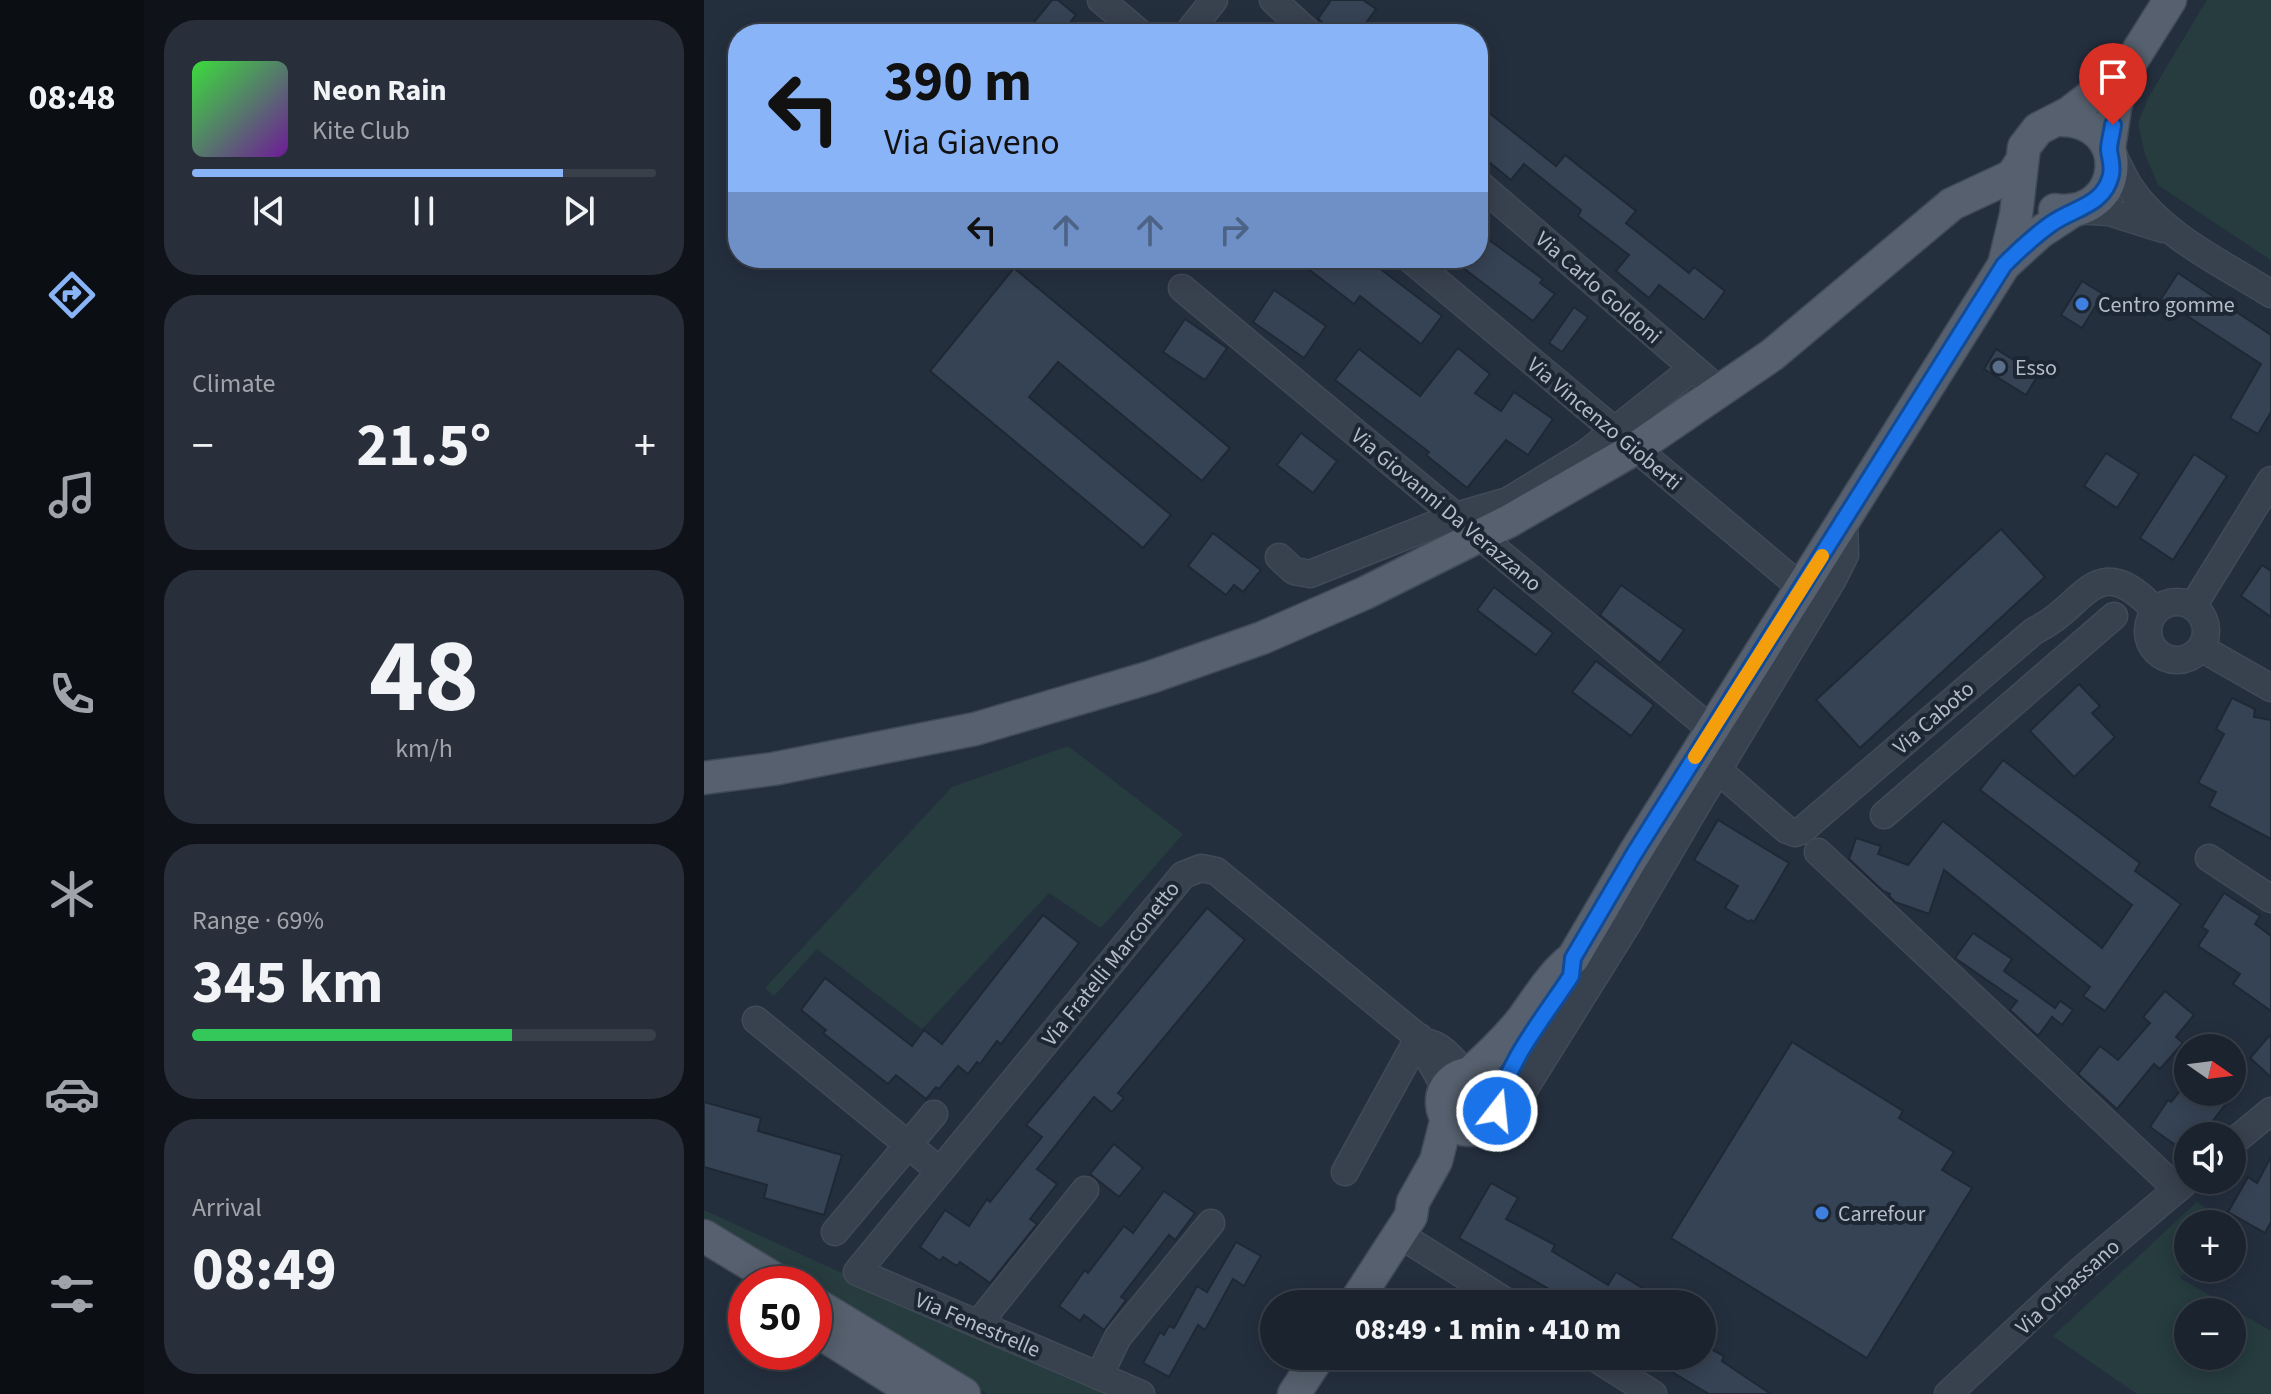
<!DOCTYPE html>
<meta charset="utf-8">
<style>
body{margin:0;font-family:"Source Sans 3",sans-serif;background:#282f3a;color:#f1f3f6;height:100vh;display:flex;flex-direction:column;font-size:30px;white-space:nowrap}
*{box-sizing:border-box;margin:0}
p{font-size:26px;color:#a0a4aa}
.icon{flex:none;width:44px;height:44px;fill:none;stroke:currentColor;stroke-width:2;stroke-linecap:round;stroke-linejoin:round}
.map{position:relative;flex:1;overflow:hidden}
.sheet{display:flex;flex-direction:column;gap:20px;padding:20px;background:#0f1319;width:560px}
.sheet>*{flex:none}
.banner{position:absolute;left:24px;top:24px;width:760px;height:244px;border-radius:32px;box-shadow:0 4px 20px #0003,0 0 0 2px #39404a;background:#8ab4f8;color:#111;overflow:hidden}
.needle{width:52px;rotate:104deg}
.tools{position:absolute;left:1470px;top:1034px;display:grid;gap:16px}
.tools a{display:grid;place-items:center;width:72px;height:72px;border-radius:50%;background:#1b232e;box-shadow:0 4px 20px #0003,0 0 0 2px #39404a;font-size:40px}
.speed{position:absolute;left:24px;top:1266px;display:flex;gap:16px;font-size:40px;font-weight:700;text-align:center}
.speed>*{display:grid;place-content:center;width:104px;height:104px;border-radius:50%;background:#1b232e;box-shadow:0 4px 20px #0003,0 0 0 2px #39404a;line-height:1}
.speed .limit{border:12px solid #d22;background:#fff;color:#111}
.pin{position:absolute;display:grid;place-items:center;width:68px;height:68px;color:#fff;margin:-82px -34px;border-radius:50% 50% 50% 0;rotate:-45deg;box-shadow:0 0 8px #0007}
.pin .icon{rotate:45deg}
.me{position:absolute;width:88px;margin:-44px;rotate:16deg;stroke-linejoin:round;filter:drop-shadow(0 0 6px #0008)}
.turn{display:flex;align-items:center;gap:28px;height:168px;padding:0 24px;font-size:36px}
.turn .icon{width:104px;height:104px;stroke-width:2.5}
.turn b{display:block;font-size:56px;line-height:68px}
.lanes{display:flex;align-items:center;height:76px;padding:0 24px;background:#0003;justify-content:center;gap:40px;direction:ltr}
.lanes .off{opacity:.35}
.big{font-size:60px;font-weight:700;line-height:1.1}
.sheet .card{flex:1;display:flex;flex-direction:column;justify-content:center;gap:12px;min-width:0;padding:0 28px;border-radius:32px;background:#282f3a}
.sheet .dial{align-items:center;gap:0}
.dial b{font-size:104px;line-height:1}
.song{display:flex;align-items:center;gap:24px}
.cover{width:96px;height:96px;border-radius:12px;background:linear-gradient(135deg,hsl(120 70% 55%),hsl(280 70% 35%))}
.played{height:8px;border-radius:4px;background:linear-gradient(90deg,#8ab4f8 80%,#39404a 80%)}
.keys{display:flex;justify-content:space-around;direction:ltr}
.heat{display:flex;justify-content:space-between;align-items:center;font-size:44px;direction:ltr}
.charge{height:12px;border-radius:6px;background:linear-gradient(90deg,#34c759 69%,#39404a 0)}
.trip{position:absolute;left:556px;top:1290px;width:456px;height:80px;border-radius:40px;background:#1b232e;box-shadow:0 4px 20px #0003,0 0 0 2px #39404a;font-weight:700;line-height:80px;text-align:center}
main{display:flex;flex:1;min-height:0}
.tab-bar{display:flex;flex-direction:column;width:144px;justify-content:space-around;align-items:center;background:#0b0e12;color:#a0a4aa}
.tab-bar .icon{width:56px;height:56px}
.tab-bar .active{color:#8ab4f8}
.tab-bar b{font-size:36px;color:#f1f3f6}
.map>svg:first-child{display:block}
.green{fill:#263c3f;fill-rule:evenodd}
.building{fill:#364354;stroke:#1f2835;stroke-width:2}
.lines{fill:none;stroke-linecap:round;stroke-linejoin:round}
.minor-casing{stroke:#414a57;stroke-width:29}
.major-casing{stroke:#414a57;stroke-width:35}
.minor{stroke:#38414e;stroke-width:26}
.major{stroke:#56606e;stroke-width:32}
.route-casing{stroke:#114b97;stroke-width:20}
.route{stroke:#1a73e8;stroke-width:14}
.slow{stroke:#f59e0b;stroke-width:14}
.shop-dot{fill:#3f7fe0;stroke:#1d2633;stroke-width:3}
.service-dot{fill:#5c6f8a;stroke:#1d2633;stroke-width:3}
.labels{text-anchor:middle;stroke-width:8;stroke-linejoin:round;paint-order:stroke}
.street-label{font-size:22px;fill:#b4bcc9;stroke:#1d2633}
.poi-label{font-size:22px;fill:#b4bcc9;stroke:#1d2633;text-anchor:start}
</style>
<main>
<nav class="tab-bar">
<b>08:48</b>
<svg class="icon active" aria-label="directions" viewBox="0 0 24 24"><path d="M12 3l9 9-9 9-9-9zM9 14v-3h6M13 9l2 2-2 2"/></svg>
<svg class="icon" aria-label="music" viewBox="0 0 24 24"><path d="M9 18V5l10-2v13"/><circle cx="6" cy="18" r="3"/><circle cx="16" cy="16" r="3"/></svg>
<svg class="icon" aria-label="phone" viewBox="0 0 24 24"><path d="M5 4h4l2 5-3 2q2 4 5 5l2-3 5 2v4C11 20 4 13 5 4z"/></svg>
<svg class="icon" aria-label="climate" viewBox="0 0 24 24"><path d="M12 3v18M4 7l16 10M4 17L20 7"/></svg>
<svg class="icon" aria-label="car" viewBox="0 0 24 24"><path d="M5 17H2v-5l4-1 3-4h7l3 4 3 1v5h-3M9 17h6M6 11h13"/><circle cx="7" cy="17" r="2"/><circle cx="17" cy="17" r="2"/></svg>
<svg class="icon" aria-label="filters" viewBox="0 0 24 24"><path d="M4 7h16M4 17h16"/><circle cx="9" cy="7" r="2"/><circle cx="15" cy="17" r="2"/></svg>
</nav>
<section class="sheet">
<div class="card">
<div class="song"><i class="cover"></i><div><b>Neon Rain</b><p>Kite Club</p></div></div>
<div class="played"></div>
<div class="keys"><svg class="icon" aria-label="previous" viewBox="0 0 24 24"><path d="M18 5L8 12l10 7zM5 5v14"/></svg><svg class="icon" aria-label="pause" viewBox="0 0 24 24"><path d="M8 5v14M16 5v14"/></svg><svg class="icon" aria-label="next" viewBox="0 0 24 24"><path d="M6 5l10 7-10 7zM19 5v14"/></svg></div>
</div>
<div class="card"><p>Climate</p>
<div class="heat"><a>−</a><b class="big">21.5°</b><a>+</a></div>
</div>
<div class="card dial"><b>48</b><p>km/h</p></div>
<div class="card"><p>Range · 69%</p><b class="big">345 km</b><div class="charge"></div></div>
<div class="card"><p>Arrival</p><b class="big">08:49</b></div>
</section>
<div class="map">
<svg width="1567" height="1394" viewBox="0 0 1567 1394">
<rect width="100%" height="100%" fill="#242f3e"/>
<g class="green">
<path d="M 1503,0 L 1567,0 L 1567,260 L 1454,185 L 1441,154 L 1434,124 L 1444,98 Z"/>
<path d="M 364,746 L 479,834 L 397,928 L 345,893 L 218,1029 L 113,949 L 70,996 L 61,988 L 248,787 Z"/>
<path d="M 1493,1202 L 1525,1224 L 1484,1224 L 1485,1268 L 1476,1278 L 1567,1331 L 1567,1394 L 1433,1394 L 1349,1336 ZM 1484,1312 L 1528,1312 L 1528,1356 L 1484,1356 Z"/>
<path d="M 0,1210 L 403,1394 L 283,1394 L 110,1289 L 110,1284 L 102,1284 L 0,1222 Z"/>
</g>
<g class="building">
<path d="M 348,0 L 354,0 L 372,15 L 367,21 L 383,34 L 335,34 L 326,27 Z"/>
<path d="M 627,0 L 659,0 L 672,9 L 654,34 L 634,34 L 614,19 Z"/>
<path d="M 774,104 L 852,166 L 861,155 L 932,211 L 922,223 L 985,273 L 990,267 L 1021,291 L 1000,320 L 955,285 L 945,298 L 912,271 L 925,255 L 874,216 L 877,210 L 820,164 L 807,180 L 774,153 Z"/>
<path d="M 774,232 L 839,279 L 836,283 L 851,294 L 829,321 L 746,258 L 774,258 Z"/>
<path d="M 590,258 L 662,258 L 738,316 L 717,344 L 656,296 L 650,304 Z"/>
<path d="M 310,268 L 526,448 L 498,481 L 354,362 L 325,397 L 467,515 L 439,548 L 226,371 Z"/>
<path d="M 1474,273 L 1567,335 L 1567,412 L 1554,434 L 1526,418 L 1557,364 L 1457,299 Z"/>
<path d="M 1378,281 L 1399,294 L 1378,328 L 1357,315 Z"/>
<path d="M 570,290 L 622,326 L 600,358 L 549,322 Z"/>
<path d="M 870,307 L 884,317 L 858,352 L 845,343 Z"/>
<path d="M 481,319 L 523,348 L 501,380 L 459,352 Z"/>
<path d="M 754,348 L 786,374 L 771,393 L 797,411 L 810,392 L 849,419 L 824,455 L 802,440 L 763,488 L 722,455 L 725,452 L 631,380 L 655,349 L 716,396 Z"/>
<path d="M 1292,349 L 1334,375 L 1322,395 L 1280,369 Z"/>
<path d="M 597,433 L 633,461 L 609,493 L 573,465 Z"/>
<path d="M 1402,453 L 1435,474 L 1413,508 L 1380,486 Z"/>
<path d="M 1490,454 L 1523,476 L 1469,560 L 1436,538 Z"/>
<path d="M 1297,529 L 1341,577 L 1156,748 L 1112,700 Z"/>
<path d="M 509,533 L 557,570 L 539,592 L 530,585 L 522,595 L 484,566 Z"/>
<path d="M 1558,565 L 1567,571 L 1567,617 L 1537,596 Z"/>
<path d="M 917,585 L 980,630 L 956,663 L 896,615 Z"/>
<path d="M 790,587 L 849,633 L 832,655 L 773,610 Z"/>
<path d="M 892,661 L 950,705 L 927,736 L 868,692 Z"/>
<path d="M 1375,684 L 1396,706 L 1388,713 L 1411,737 L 1370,777 L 1326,731 Z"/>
<path d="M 1528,698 L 1551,709 L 1550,717 L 1567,720 L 1567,839 L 1505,806 L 1512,792 L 1494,783 L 1520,734 L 1512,729 Z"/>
<path d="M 1299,760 L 1436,863 L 1431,871 L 1477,904 L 1401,1011 L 1379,996 L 1386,987 L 1240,870 L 1225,914 L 1191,902 L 1185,896 L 1186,894 L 1179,891 L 1145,859 L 1152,838 L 1177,846 L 1174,854 L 1204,865 L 1239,821 L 1398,948 L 1428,905 L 1276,790 Z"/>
<path d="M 1014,820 L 1085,863 L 1050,922 L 1047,920 L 1045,922 L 1021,908 L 1034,886 L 990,860 Z"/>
<path d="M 1520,893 L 1556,916 L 1551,924 L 1567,936 L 1567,1011 L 1529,984 L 1536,974 L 1494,946 L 1504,931 L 1498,927 Z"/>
<path d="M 503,908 L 541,940 L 414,1093 L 420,1098 L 408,1112 L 390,1097 L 333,1169 L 353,1184 L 326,1219 L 333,1224 L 286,1283 L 256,1262 L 253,1266 L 239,1257 L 236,1261 L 216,1247 L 241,1210 L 265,1226 L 283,1199 L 286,1202 L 338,1137 L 322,1125 Z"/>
<path d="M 339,915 L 375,943 L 297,1044 L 293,1041 L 276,1064 L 273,1062 L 264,1074 L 254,1066 L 235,1089 L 232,1087 L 222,1099 L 192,1075 L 184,1084 L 119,1033 L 122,1030 L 97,1010 L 121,978 L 208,1046 L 220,1030 L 238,1044 Z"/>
<path d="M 1269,933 L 1308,959 L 1300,971 L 1351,1008 L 1356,1001 L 1369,1010 L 1358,1025 L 1348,1017 L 1334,1036 L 1306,1010 L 1313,1001 L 1251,958 Z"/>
<path d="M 1461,991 L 1490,1015 L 1472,1037 L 1479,1043 L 1456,1069 L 1450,1064 L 1413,1109 L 1374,1074 L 1396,1046 L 1414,1060 L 1446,1023 L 1439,1017 Z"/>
<path d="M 1567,1034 L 1567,1077 L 1546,1058 Z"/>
<path d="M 1088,1042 L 1199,1111 L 1195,1118 L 1250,1152 L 1238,1170 L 1268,1188 L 1163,1358 L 967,1238 Z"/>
<path d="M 1475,1092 L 1506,1092 L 1521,1105 L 1497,1136 L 1484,1136 L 1484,1154 L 1446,1127 L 1464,1100 L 1467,1102 Z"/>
<path d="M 0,1102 L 57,1118 L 54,1131 L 138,1155 L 120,1215 L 60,1198 L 63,1185 L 0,1167 Z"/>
<path d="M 410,1144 L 439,1168 L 415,1197 L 386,1174 Z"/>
<path d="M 1567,1157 L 1567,1222 L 1561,1233 L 1524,1212 L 1544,1177 L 1553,1183 Z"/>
<path d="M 787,1183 L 814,1198 L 802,1219 L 851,1245 L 848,1251 L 904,1285 L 912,1272 L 945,1292 L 938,1304 L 864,1304 L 842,1290 L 843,1288 L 755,1238 Z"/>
<path d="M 460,1191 L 491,1213 L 471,1240 L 465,1235 L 417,1297 L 422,1300 L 400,1330 L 380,1315 L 376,1321 L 355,1306 L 381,1270 L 384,1273 L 420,1226 L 429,1233 Z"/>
<path d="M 532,1242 L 557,1256 L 540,1286 L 529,1279 L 501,1330 L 494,1325 L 465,1377 L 439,1363 L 456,1332 L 460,1335 L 465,1326 L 470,1328 L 493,1286 L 503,1292 Z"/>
<path d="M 998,1344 L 1020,1356 L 1018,1361 L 1067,1394 L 1005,1394 L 941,1356 L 998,1356 Z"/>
</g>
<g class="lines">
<defs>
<g id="minor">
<path d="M 397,0 L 437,34"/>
<path d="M 569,0 L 606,34"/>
<path d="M 483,34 L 510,0"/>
<path d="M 1405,148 C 1412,160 1418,174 1425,186 C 1458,236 1518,263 1567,294"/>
<path d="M 774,183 L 1002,379"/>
<path d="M 1370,210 L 1405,212 L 1459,229"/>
<path d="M 705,258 L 1098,588"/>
<path d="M 478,288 L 1008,730"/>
<path d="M 575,557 L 590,571 L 606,574 L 752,516 L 804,501 L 881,454 L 989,368"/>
<circle cx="1473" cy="631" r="29"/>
<path d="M 1489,606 L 1567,480"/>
<path d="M 1497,648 L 1567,688"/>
<path d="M 1014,770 L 1083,830 L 1091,833 L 1097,831 L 1330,631 C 1383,606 1391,546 1452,611"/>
<path d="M 1180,815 L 1410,616"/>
<path d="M 951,821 L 994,803 L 1129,579 L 1141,555 L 1140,522"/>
<path d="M 1114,852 L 1473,1189"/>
<path d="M 1505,858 L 1567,899"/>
<path d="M 929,914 L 994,803"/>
<path d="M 52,1020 L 236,1171"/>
<path d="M 720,1042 L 721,1052 L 742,1089"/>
<path d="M 791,1116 L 811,1104 L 927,918 L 930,854"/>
<path d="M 1528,1143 L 1567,1111"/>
<path d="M 641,1172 L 715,1037"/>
<path d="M 131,1232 L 230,1114"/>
<path d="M 696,1235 L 806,1304"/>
<path d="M 274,1324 L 381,1190"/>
<path d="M 888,1356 L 949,1394"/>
<path d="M 395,1376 L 414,1337 L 507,1223"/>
<path d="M 437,1394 L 153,1272 L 479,875 L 497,868 L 512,871 L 720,1042 C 738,1044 750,1061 761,1074"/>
<path d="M 1244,1394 L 1376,1271 L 1484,1180"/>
</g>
<g id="major">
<path d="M 1405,148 L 1411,108 L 1422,70 L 1466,0"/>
<path d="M 1351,210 C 1422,220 1430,117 1353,120"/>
<path d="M 1300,265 L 1312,215 L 1320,147 L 1334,129 L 1365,113 L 1422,70"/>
<path d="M 0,778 L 69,769 L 271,729 L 447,677 L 558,638 L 661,593 L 805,521 L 932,448 L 1068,355 L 1248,204 L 1308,176 L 1316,164"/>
<path d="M 765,1074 C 784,1057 802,1040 818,1020 C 834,998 848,974 869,958 L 930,854 L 1300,265 L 1335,233 L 1370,210"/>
<circle cx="766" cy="1102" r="28"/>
<path d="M 0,1236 L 79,1284"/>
<path d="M 110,1303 L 260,1394"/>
<path d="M 650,1304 L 707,1216 L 709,1202 L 732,1161 L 743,1118"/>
<path d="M 110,1329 L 213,1394"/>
<path d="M 590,1394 L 615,1356"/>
</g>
</defs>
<use href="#minor" class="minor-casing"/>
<use href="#major" class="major-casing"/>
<use href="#minor" class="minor"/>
<use href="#major" class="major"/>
</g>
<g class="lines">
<defs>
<path id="route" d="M 793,1111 C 802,1061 840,1018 867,976 L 869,958 L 930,854 L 1300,265 C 1315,250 1330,236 1347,224 C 1369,208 1400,206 1407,175 C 1409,165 1406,159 1405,150 C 1405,142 1408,133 1409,125"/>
</defs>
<use href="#route" class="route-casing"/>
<use href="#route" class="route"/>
<path class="slow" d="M 991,757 L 1118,556"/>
</g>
<g class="shop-dot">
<circle cx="1378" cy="304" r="8"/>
<circle cx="1118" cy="1213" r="8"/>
</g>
<circle class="service-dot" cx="1295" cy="367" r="8"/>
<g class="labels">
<g class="street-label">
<text transform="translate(895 287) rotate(41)" y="8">Via Carlo Goldoni</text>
<text transform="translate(901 423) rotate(40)" y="8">Via Vincenzo Gioberti</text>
<text transform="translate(743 509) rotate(40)" y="8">Via Giovanni Da Verazzano</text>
<text transform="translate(1229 717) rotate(-41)" y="8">Via Caboto</text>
<text transform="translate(406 963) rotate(-51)" y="8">Via Fratelli Marconetto</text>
<text transform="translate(1363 1286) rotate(-42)" y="8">Via Orbassano</text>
<text transform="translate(274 1324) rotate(23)" y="8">Via Fenestrelle</text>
</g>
<g class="poi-label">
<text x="1394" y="312">Centro gomme</text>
<text x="1311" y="375">Esso</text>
<text x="1134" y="1221">Carrefour</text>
</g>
</g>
</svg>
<div class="tools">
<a><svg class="needle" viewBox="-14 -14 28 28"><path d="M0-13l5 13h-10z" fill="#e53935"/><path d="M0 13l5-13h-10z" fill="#a0a4aa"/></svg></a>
<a><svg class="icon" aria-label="sound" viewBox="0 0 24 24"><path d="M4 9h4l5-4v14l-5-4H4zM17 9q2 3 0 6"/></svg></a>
<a>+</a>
<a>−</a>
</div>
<div class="speed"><div class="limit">50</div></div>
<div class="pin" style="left:1409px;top:125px;background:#d93025"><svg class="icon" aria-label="arrive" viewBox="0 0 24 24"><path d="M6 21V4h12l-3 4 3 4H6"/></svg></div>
<svg class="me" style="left:793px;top:1111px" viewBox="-20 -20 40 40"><circle r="17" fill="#1a73e8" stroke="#fff" stroke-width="3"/><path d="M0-11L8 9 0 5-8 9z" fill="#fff"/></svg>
<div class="trip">08:49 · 1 min · 410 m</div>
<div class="banner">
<div class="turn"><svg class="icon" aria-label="left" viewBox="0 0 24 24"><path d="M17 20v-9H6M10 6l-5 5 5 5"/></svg><div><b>390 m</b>Via Giaveno</div></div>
<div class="lanes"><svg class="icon" aria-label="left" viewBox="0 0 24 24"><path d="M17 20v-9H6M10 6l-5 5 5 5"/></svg><svg class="icon off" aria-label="ahead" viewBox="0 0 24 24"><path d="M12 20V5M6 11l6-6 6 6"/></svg><svg class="icon off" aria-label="ahead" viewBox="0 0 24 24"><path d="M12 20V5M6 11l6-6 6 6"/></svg><svg class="icon off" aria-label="right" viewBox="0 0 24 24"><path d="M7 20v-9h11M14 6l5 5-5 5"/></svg></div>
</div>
</div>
</main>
